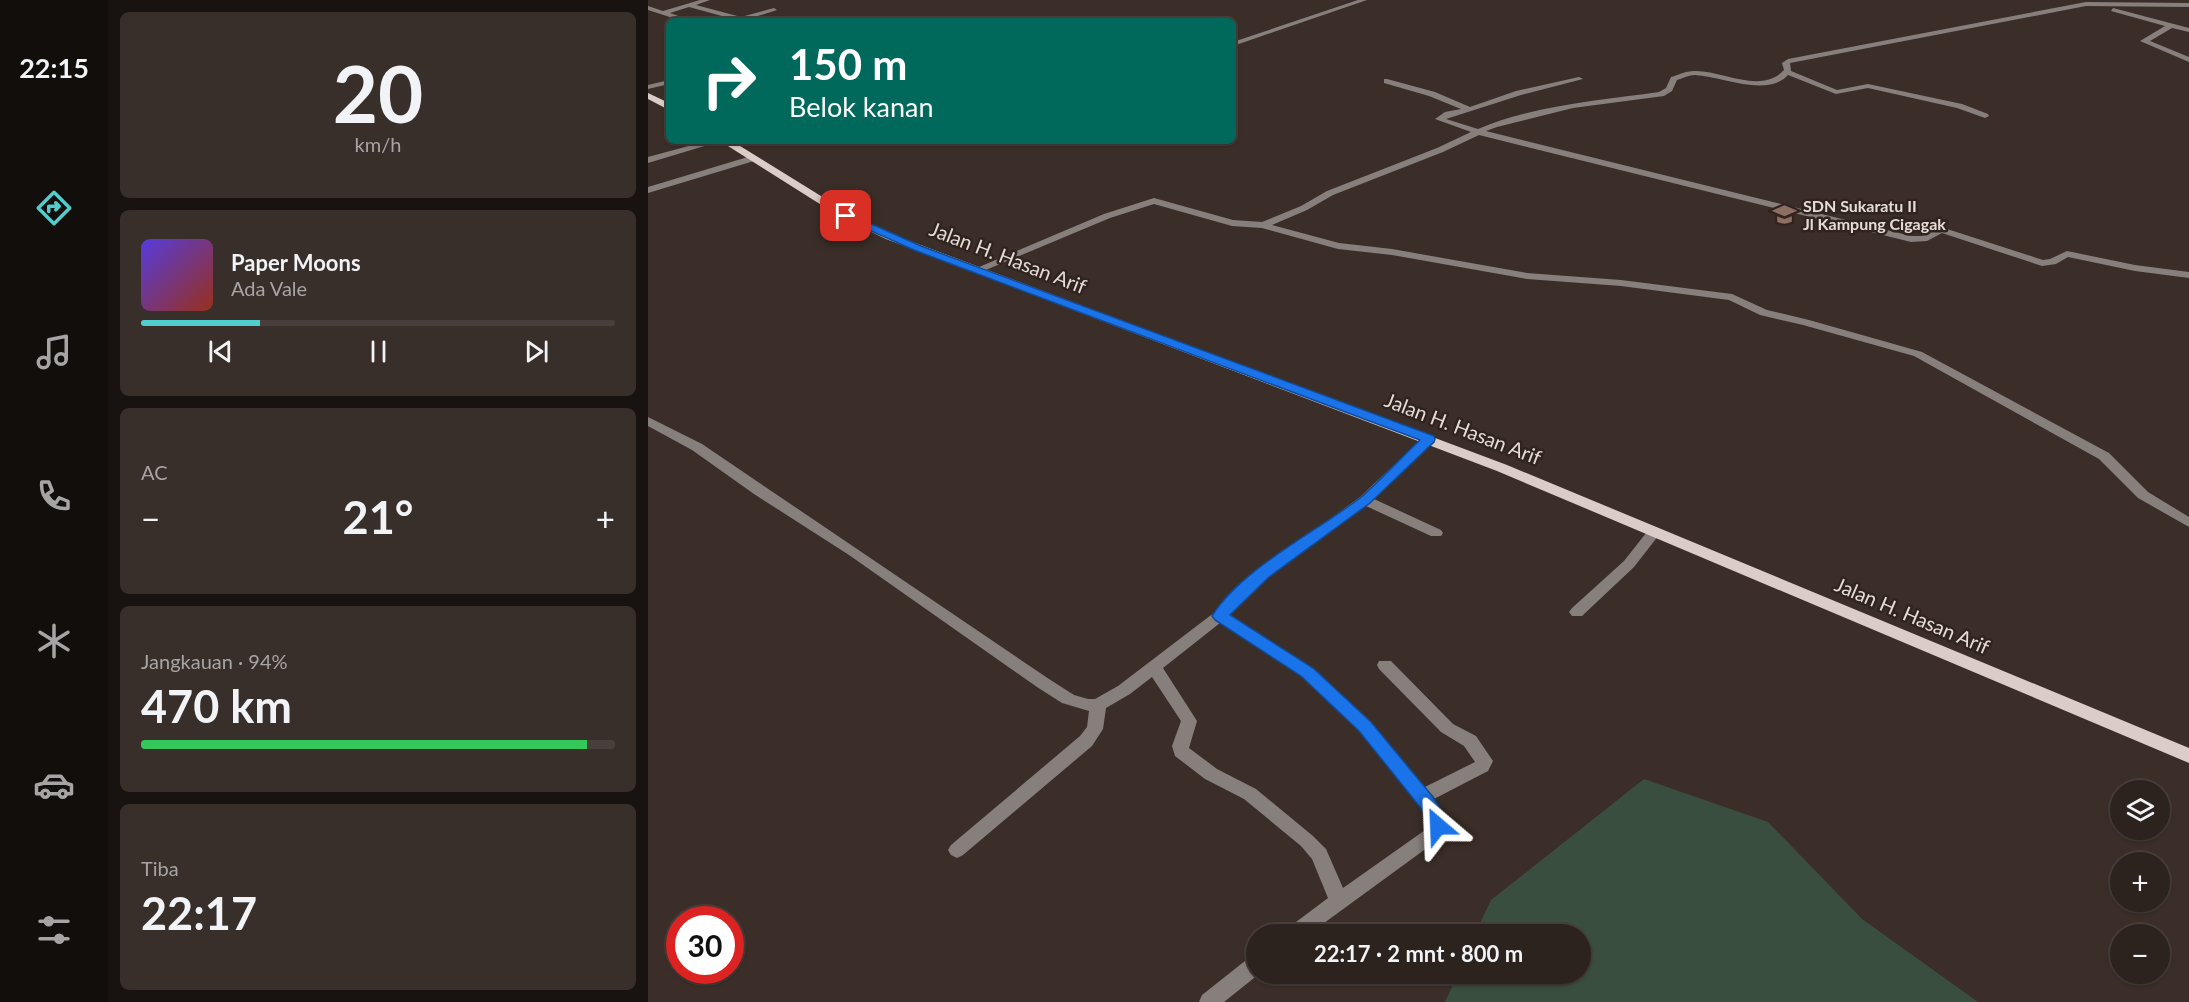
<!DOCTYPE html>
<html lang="id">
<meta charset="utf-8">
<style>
body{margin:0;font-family:Lato,sans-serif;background:#382f2b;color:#f1f3f6;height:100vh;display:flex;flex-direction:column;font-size:22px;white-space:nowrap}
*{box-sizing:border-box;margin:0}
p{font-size:20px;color:#a6a4a4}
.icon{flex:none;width:33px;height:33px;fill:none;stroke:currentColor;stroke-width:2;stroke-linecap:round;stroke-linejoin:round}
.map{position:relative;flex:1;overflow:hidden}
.side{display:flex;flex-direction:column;gap:12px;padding:12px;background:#181310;width:540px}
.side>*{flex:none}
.hud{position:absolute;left:18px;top:18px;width:570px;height:126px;border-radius:9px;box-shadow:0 2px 4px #0004,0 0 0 2px #483f3c;background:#00695c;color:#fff;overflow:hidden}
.buttons{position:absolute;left:1462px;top:780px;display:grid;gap:12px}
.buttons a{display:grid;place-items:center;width:60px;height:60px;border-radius:50%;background:#2c221e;box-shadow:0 2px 4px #0004,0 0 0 2px #483f3c;font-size:30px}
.speed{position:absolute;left:18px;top:906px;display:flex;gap:12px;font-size:30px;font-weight:700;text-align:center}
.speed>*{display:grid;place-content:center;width:78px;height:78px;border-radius:50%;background:#2c221e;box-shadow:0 2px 4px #0004,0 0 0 2px #483f3c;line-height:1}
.speed .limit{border:9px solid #d22;background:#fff;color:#111}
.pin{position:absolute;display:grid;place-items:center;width:51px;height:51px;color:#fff;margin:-26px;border-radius:12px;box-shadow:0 3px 9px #0006}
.me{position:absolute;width:66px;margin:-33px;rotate:334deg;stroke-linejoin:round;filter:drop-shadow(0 0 4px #0008)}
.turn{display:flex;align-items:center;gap:21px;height:126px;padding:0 24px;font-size:27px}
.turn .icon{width:78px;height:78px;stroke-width:2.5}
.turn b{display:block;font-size:42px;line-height:51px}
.big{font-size:45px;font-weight:700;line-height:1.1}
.side .tile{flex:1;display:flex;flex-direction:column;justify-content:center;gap:9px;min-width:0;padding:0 21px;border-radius:9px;background:#382f2b}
.side .dial{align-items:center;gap:0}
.dial b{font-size:78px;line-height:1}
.song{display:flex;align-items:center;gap:18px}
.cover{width:72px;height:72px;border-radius:9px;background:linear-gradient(135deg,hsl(250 70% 55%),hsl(10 70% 35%))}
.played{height:6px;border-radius:3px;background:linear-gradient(90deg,#52cdcd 25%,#483f3c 25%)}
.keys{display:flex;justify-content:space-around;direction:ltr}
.heat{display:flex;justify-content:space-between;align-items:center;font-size:33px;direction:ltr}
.charge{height:9px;border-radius:4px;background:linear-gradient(90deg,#34c759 94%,#483f3c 0)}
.trip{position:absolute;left:598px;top:924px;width:345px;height:60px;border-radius:30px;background:#2c221e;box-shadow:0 2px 4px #0004,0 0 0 2px #483f3c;font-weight:700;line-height:60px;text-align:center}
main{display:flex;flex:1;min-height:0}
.dock{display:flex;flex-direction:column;width:108px;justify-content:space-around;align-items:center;background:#120e0c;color:#a6a4a4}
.dock .icon{width:42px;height:42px}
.dock .active{color:#52cdcd}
.dock b{font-size:27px;color:#f1f3f6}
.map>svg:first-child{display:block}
.green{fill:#3a4e3f}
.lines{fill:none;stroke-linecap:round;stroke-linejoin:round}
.minor{fill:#867f7c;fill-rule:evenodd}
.major{fill:#dbccc7;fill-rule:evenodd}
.route{fill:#1a73e8;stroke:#114b97;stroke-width:1.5}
.labels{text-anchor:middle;stroke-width:5;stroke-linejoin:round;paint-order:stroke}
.far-poi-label{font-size:16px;font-weight:bold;fill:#e5dcd8;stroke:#31241f;text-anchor:start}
.street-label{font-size:20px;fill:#e5dcd8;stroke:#31241f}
</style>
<main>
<nav class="dock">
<b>22:15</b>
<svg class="icon active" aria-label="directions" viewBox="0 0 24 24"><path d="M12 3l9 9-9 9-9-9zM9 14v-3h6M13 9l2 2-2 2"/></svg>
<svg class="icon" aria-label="music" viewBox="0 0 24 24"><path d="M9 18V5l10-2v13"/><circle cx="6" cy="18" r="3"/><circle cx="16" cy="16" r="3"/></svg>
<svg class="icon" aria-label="phone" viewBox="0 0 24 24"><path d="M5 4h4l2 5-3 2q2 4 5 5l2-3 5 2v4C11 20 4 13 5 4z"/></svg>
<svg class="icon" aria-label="climate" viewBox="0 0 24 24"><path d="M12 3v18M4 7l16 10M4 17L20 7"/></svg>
<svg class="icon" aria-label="car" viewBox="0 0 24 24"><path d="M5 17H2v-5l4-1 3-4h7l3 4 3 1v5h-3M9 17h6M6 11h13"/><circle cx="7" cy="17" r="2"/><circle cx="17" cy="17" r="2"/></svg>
<svg class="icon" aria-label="filters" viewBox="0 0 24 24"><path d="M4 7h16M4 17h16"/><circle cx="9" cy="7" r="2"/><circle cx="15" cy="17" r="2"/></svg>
</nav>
<section class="side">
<div class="tile dial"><b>20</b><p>km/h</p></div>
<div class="tile">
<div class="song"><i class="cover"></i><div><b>Paper Moons</b><p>Ada Vale</p></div></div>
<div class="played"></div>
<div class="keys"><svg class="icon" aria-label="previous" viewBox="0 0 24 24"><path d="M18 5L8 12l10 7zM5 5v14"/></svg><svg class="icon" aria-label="pause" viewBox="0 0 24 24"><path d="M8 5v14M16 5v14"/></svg><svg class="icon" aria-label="next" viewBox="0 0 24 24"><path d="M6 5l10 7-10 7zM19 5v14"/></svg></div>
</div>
<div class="tile"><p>AC</p>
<div class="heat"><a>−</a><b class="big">21°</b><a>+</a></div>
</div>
<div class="tile"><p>Jangkauan · 94%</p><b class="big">470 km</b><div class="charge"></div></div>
<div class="tile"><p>Tiba</p><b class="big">22:17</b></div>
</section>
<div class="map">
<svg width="1541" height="1002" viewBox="0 0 1541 1002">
<rect width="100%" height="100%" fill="#3b2e28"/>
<path class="green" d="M 996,779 L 1120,822 L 1214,919 L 1330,1002 L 797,1002 L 810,974 L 933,974 L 933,934 L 827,934 L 843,900 Z"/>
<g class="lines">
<g class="minor">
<path d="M 52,0 L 62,0 L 48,5 L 93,17 L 126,8 L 129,10 L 94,21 L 83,21 L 85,19 L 41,7 L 22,13 L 44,21 L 34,21 L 0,10 L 0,6 L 15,11 Z"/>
<path d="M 710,0 L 719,0 L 585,46 L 585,42 Z"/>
<path d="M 1438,2 L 1541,3 L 1541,7 L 1438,6 L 1142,63 L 1143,71 L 1189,90 L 1220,84 L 1314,104 L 1340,114 L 1341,116 L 1337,118 L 1309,108 L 1220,88 L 1188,94 L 1140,75 C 1119,98 1073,76 1047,75 C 1041,75 1035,78 1029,80 L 1024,91 L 1016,96 L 925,108 L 849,127 L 838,131 L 1263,236 L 1274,236 L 1293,227 L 1395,260 L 1402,259 L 1419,251 L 1487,265 L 1541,272 L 1541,278 L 1487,271 L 1420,257 L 1408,264 L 1394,266 L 1294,233 L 1279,241 L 1263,242 L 831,135 L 795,152 L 685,195 L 659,210 L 624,225 L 691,243 L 744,249 L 879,273 L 973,280 L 1084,294 L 1119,310 L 1161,320 L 1274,352 L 1461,453 L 1500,492 L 1541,517 L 1541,527 L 1490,498 L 1451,459 L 1266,356 L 1155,325 L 1112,315 L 1081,300 L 973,286 L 879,279 L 744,255 L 690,249 L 614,228 L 584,226 L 506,204 L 462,218 L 333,272 L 325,272 L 324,270 L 456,214 L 506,198 L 585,220 L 614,222 L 653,206 L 679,191 L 789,148 L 823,132 L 787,119 L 797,112 L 813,109 L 781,96 L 736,83 L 736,79 L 739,79 L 787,92 L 822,107 L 868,91 L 931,77 L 935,79 L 873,95 L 798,119 L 830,129 C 882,106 954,100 1011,92 L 1018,88 L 1023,77 C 1030,75 1038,71 1046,71 C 1074,70 1113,95 1136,70 L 1134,63 L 1140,59 Z"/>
<path d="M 1465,8 L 1541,28 L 1541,32 L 1524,28 L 1502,41 L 1541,57 L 1541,62 L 1492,41 L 1517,26 L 1463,11 Z"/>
<path d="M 21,80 L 21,84 L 0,89 L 0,85 Z"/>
<path d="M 59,141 L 73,141 L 0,163 L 0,157 Z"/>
<path d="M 103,156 L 107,159 L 106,161 L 0,193 L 0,187 Z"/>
<path d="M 0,417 L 54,444 L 401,679 L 426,695 L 440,699 L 447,699 L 470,686 L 567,612 L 611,571 L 712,497 L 777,436 L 785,436 L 787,439 L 785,442 L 726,499 L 793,530 L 795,533 L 793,536 L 783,536 L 718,506 L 621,577 L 582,615 L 665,668 L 723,722 L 777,787 L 827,762 L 816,746 L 793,732 L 731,669 L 729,665 L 731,661 L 743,661 L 805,724 L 828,736 L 845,761 L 840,771 L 786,799 L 799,821 L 794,837 L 661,934 L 637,934 L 640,928 L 680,898 L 664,859 L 653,846 L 596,799 L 557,779 L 527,756 L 524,746 L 533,721 L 504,677 L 482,694 L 458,708 L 455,729 L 444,746 L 315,855 L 309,858 L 303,855 L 300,850 L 303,845 L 432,736 L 439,727 L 441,711 L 414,703 L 389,687 L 201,555 L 106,494 L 44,450 L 0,426 ZM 572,623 C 599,641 629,657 654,676 C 700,714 750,771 781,822 L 780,828 L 695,888 L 678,849 L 665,836 L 608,789 L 569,769 L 541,748 L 549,721 L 515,668 Z"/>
<path d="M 1007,527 L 1014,531 L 986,567 L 934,616 L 924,616 L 921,612 L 924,608 L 976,561 L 1002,528 Z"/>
<path d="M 609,954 L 609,974 L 611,974 L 576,1002 L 551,1002 L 554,995 L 602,957 Z"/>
</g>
<g class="major">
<path d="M 0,93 L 21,103 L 21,110 L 0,99 Z"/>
<path d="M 72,141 L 84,141 L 202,214 L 246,235 L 859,465 L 1541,748 L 1541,763 L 849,471 L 238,239 L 194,218 Z"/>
</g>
</g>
<path class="route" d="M 194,214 L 201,214 L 273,246 L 786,436 L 787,439 L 786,442 L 722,503 L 621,577 L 582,615 L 665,668 L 723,722 L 785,797 L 800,821 L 796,831 L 790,834 L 783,831 L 781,821 L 772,807 L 711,731 L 653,676 L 567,620 L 564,616 C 593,569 668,532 712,498 C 733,480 752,459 772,440 L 266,250 L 194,218 Z"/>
<defs>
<symbol id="school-bare" viewBox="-9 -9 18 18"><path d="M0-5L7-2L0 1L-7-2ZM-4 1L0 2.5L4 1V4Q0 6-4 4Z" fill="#8d6e63" stroke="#31241f" stroke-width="2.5" paint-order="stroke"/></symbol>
</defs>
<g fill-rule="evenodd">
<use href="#school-bare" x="1120" y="198" width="33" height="33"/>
</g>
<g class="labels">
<g class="far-poi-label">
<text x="1155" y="212">SDN Sukaratu II<tspan x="1155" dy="18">Jl Kampung Cigagak</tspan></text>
</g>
<g class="street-label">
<text transform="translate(360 258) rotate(21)" y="7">Jalan H. Hasan Arif</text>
<text transform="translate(815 429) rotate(21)" y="7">Jalan H. Hasan Arif</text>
<text transform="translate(1264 616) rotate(23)" y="7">Jalan H. Hasan Arif</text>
</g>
</g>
</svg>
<div class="buttons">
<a><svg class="icon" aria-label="layers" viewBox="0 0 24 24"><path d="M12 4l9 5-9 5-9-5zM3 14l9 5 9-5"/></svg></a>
<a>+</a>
<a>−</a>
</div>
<div class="speed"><div class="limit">30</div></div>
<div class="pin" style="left:198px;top:216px;background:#d93025"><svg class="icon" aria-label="arrive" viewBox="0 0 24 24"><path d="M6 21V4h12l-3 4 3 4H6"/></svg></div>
<svg class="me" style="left:790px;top:826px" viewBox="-20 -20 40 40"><path d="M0-17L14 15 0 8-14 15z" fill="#1a73e8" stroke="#fff" stroke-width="4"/></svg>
<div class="trip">22:17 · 2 mnt · 800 m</div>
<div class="hud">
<div class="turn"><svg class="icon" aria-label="right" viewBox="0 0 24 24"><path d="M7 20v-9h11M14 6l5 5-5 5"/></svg><div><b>150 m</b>Belok kanan</div></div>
</div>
</div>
</main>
